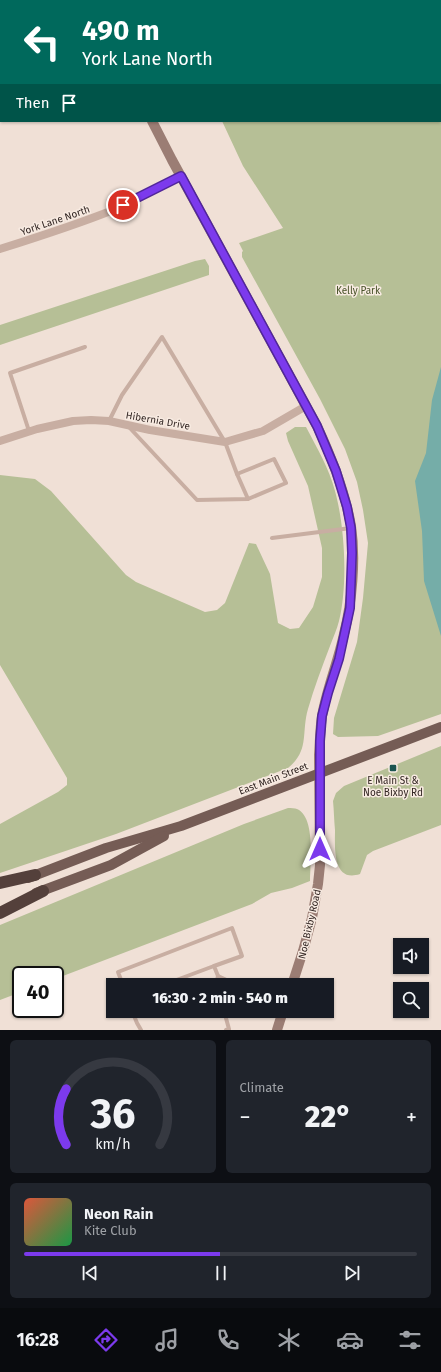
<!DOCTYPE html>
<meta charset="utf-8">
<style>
body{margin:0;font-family:"Fira Sans",sans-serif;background:#20242c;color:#f1f3f6;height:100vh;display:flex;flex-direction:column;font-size:15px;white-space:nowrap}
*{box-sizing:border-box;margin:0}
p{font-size:13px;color:#9ea1a6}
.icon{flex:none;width:22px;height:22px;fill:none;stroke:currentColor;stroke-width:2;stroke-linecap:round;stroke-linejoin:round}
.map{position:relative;height:1030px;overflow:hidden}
.details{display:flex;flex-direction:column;gap:10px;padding:10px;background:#0d0f14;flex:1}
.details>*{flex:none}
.guide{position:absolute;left:0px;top:0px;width:441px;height:122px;box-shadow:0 1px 3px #0004;background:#00695c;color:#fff;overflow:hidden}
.buttons{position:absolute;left:393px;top:938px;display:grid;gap:8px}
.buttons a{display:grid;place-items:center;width:36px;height:36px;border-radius:0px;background:#171b24;box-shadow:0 1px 3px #0004;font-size:20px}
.speed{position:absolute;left:12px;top:966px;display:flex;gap:8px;font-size:20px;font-weight:700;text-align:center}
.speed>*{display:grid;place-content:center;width:52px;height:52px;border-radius:50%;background:#171b24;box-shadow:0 1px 3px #0004;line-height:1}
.speed .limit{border:2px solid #111;border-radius:6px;background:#fff;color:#111}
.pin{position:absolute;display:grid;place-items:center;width:34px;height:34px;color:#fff;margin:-17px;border:2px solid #fff;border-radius:50%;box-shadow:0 1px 4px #0007}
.me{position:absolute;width:44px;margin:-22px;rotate:0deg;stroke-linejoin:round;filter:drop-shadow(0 0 3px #0008)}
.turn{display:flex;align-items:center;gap:14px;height:84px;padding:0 16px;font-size:18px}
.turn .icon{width:52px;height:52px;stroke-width:2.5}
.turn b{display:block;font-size:28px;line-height:34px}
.then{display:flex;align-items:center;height:38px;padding:0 16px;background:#0003;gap:8px;font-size:15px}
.big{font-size:30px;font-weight:800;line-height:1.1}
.details .tile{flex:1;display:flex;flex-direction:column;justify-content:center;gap:6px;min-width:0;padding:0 14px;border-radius:6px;background:#20242c}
.details .dial{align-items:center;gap:0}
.dial svg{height:104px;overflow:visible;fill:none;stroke:#363941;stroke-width:7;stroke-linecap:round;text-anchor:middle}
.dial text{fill:#f1f3f6;stroke:none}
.song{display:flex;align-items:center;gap:12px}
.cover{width:48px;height:48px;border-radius:6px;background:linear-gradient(135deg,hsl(10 70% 55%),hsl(140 70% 35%))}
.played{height:4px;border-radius:2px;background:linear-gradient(90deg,#7c3aed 50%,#363941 50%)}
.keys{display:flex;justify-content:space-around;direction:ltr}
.heat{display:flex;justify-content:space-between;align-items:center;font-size:22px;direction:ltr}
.details .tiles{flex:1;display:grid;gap:10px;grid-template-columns:1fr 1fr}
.tile:last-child{grid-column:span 2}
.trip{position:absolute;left:106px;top:978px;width:228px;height:40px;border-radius:0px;background:#171b24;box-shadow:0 1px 3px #0004;font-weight:800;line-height:40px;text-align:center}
.tabs{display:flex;height:64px;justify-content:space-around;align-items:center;background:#090b0e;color:#9ea1a6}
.tabs .icon{width:28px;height:28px}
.tabs .current{color:#7c3aed}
.tabs b{font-size:18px;color:#f1f3f6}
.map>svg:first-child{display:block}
.green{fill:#b6bf96}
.water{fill:#75ada8}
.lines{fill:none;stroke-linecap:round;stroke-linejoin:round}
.lane{stroke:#c8aea2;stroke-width:4}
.street{stroke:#c8aea2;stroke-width:8}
.secondary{stroke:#9b7d74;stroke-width:10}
.primary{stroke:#755c55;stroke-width:10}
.highway{stroke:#54403b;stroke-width:12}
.route-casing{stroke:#51269a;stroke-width:10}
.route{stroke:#7c3aed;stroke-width:7}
.poi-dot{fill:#1a5450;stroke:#f8ebe2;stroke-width:1.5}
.labels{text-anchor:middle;stroke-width:3;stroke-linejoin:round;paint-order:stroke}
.street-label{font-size:10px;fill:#332724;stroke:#f8ebe2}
.park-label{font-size:10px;fill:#475128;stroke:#f8ebe2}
.poi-label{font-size:10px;fill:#332724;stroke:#f8ebe2}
</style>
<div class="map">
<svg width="441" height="1030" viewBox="0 0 441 1030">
<rect width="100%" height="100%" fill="#f0e0d6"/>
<g class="green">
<path d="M 188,0 L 354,0 L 355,1 L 188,1 Z"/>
<path d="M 390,0 L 441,0 L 441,714 L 378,736 L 338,737 L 333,734 L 334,718 L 357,642 L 363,598 L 368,543 L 363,510 L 357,482 L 345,449 L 320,399 L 242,257 L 242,252 L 243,251 L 239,243 L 283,228 L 243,166 L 222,121 L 440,121 L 440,1 L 391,1 Z"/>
<path d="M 205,259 L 209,266 L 209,275 L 200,278 L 0,345 L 0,325 L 195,261 Z"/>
<path d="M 295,427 L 306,427 C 317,448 329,468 335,491 C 345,527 348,585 339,621 C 337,629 333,638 330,646 C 322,667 314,688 308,709 C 301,733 310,750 288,768 L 116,834 L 0,873 L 0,824 L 58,792 L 67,785 L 67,778 L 0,665 L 0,475 L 35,479 L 51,491 L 126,575 L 136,582 L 205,612 L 217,610 L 225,603 L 249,543 L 256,544 L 270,574 L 278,623 L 290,629 L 299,628 L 313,607 L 322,577 L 322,548 L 308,486 L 288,441 L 286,433 Z"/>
<path d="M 441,746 L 441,825 L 373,851 L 367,855 L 360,874 C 332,883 335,847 335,830 C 334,820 334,811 333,801 L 336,793 L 344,786 Z"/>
<path d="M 288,808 C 291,808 295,808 297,809 C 316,817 310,864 310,881 L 292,888 L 271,893 L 252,904 L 55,979 L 55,975 L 21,975 L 21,992 L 0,1000 L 0,925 L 244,824 Z"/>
</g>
<g class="water">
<path d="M 354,0 L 432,0 L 435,1 L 355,1 Z"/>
<path d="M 441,367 L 441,636 L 424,581 L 422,531 L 415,481 L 426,453 L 432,400 Z"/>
</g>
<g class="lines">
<g class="lane">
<path d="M 109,421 L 122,395 L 162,337 L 225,442 L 237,474 L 274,459 L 286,483 L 248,499 L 197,500 L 128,426"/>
<path d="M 29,431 L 10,373 L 85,347"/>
<path d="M 237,474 L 248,499"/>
<path d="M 272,538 L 351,528"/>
<path d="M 123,985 L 118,972 L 232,928 L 242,956 L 214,966 L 218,976"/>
<path d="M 163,985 L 214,966"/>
<path d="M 216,985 L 218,976 L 237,985"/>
<path d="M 132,1011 L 137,1023 L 141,1030"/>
<path d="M 224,1011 L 229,1029 L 226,1030"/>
</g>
<g class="street">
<path d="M 0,249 C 38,237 76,225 113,210 C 136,200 159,188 181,176"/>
<path d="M 0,441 L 37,429 L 73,421 L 91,420 L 109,421 L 150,430 L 225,442 L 263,431 L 306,406"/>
</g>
<g class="secondary">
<path d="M 115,0 L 116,1"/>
<path d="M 152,121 L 172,160 L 317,426 C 332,458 345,491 351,526 C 356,559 352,602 344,634 C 338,662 327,688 322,716 C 320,729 320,742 319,755 L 320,865 L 318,884 L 312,918 L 303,951 L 292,985"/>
<path d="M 277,1030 L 283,1011"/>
</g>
<g class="primary">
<path d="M 28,878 L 106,848 L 181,826 L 441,727"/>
<path d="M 36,893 L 111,865 L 164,836"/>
</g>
<g class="highway">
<path d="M 0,883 L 35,875"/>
<path d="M 0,913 L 43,891"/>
</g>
</g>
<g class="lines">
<defs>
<path id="route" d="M 123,205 L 181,176 L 317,426 L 336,471 L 347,507 L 351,528 L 352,553 L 350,608 L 339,659 L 328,693 L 322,716 L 320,741 L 320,849"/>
</defs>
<use href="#route" class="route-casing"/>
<use href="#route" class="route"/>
</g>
<rect class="poi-dot" x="389" y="764" width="8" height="8" rx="2"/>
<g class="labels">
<g class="street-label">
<text transform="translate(55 220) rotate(-19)" y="4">York Lane North</text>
<text transform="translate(158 420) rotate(10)" y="4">Hibernia Drive</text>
<text transform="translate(273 778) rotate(-21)" y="4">East Main Street</text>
<text transform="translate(309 924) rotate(-77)" y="4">Noe Bixby Road</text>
</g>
<g class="park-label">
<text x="358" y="294">Kelly Park</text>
</g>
<g class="poi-label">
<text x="393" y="784">E Main St &amp;<tspan x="393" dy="12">Noe Bixby Rd</tspan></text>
</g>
</g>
</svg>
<div class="buttons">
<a><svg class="icon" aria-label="sound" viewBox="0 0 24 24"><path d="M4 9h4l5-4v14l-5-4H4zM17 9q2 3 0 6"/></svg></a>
<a><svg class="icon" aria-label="search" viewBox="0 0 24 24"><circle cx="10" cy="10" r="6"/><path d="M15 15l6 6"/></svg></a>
</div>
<div class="speed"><div class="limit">40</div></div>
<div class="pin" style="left:123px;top:205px;background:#d93025"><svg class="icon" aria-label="arrive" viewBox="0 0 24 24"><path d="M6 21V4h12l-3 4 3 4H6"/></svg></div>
<svg class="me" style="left:320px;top:849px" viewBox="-20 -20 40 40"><path d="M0-17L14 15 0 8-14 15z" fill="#7c3aed" stroke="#fff" stroke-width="4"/></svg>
<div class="trip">16:30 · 2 min · 540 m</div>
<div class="guide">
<div class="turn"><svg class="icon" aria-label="left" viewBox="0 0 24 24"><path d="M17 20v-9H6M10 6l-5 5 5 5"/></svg><div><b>490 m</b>York Lane North</div></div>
<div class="then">Then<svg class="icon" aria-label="arrive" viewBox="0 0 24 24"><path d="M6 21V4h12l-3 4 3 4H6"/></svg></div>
</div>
</div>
<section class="details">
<div class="tiles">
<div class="tile dial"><svg viewBox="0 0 100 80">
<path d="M14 69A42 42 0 1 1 86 69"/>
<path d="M14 69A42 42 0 0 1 14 26" stroke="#7c3aed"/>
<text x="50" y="56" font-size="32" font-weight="700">36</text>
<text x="50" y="72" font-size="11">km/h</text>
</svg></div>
<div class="tile"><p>Climate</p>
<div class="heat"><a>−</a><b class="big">22°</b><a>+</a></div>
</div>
<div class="tile">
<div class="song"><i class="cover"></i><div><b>Neon Rain</b><p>Kite Club</p></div></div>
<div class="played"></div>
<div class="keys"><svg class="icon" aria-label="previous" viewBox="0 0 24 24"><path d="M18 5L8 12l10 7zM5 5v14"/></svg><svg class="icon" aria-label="pause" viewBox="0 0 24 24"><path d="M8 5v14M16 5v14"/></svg><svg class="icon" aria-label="next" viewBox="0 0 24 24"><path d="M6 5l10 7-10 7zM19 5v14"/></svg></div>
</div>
</div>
</section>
<nav class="tabs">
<b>16:28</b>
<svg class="icon current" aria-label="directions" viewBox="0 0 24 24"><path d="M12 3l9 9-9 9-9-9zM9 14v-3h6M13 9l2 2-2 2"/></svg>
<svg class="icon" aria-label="music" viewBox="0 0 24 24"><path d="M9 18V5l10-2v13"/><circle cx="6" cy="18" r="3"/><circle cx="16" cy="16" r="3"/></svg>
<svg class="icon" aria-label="phone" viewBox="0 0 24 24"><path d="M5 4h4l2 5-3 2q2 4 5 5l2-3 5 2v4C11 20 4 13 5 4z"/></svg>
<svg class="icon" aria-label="climate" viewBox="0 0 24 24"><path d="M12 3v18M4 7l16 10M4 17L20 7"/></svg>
<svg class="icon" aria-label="car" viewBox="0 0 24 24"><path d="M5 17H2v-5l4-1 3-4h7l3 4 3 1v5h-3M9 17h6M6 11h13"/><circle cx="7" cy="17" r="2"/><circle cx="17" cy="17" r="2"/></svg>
<svg class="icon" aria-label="filters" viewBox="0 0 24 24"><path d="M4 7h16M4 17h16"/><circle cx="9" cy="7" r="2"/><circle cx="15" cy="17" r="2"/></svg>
</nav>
